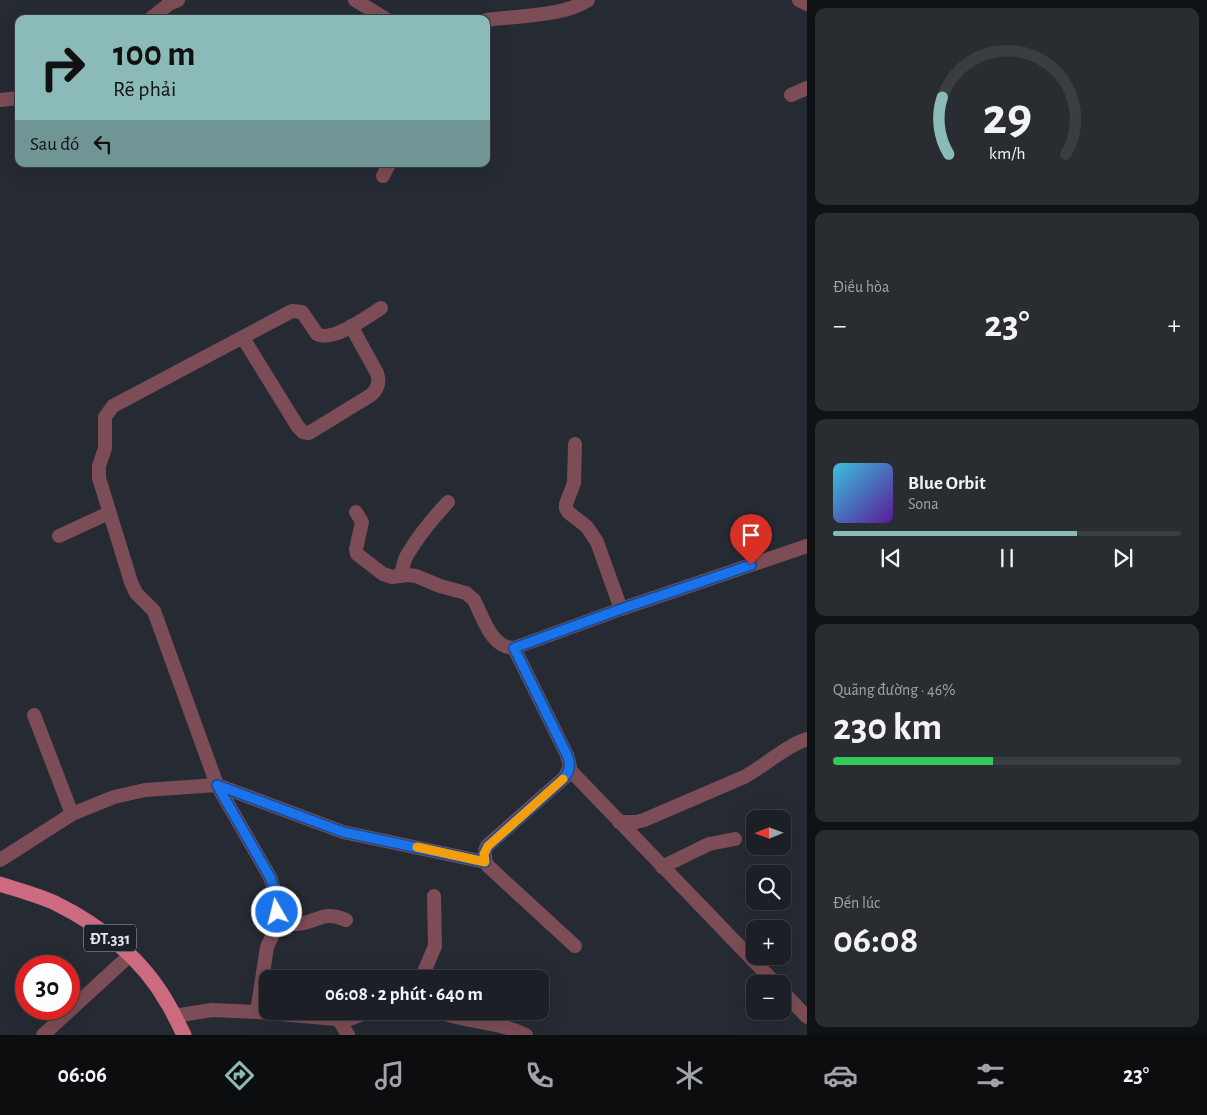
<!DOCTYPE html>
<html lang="vi">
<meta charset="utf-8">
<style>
body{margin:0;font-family:"Alegreya Sans",sans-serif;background:#292d32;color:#f1f3f6;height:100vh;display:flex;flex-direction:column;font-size:19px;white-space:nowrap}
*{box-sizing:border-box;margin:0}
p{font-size:16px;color:#a0a3a7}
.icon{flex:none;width:28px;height:28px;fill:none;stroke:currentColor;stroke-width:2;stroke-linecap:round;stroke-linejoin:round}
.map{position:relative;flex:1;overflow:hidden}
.side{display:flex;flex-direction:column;gap:8px;padding:8px;background:#0f1215;width:400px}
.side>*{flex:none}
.banner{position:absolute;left:15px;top:15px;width:475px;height:152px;border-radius:10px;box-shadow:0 5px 20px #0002,0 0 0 1px #3a3e43;background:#8bbbb9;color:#111;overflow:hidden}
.needle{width:32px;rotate:269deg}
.buttons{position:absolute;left:746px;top:810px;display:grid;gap:10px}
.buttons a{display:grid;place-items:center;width:45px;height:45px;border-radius:10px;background:#1c2026;box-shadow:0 5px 20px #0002,0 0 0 1px #3a3e43;font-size:25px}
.speed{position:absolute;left:15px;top:955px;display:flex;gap:10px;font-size:25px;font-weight:700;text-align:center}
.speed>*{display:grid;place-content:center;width:65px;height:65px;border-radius:50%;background:#1c2026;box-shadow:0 5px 20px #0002,0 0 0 1px #3a3e43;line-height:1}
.speed .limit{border:8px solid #d22;background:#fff;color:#111}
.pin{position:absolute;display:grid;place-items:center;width:42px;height:42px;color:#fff;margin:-51px -21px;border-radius:50% 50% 50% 0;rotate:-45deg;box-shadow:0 0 5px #0007}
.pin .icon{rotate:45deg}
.me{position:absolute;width:55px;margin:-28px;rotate:352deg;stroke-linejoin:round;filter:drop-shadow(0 0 4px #0008)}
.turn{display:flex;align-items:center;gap:18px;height:105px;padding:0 15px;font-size:22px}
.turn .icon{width:65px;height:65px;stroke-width:2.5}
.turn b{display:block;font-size:35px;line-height:42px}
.then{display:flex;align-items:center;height:48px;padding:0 15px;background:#0003;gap:10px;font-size:19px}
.big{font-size:38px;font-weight:700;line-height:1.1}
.side .card{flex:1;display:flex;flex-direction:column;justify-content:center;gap:8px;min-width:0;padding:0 18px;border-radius:10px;background:#292d32}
.side .dial{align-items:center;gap:0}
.dial svg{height:130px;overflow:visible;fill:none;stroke:#3a3e43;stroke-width:7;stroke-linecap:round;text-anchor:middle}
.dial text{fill:#f1f3f6;stroke:none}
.song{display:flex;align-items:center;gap:15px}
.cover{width:60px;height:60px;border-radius:8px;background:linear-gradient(135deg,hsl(190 70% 55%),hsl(270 70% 35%))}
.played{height:5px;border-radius:2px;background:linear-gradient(90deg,#8bbbb9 70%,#3a3e43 70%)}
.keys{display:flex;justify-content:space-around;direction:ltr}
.heat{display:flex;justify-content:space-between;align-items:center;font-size:28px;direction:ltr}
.charge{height:8px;border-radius:4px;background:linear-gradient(90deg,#34c759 46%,#3a3e43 0)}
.trip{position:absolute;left:259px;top:970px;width:290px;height:50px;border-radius:10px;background:#1c2026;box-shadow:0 5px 20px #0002,0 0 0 1px #3a3e43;font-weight:700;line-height:50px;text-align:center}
.tab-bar{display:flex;height:80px;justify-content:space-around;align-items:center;background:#0b0d0f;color:#a0a3a7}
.tab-bar .icon{width:35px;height:35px}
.tab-bar .active{color:#8bbbb9}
.tab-bar b{font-size:22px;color:#f1f3f6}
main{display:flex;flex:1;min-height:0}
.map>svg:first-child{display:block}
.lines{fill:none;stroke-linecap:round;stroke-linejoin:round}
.minor{stroke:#7c4d56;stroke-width:14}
.major{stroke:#cc6b80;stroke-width:15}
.route-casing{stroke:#114b97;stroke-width:12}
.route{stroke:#1a73e8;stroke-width:9}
.slow{stroke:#f59e0b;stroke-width:9}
.labels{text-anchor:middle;stroke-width:4;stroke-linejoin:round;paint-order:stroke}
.shield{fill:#1c2029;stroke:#a7aab1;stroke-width:1}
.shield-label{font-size:16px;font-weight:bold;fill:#e2e5eb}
</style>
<main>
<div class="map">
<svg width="807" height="1035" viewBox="0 0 807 1035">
<rect width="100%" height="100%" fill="#262a33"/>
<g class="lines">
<g class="minor">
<path d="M 355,0 L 386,19"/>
<path d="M 799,0 L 807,4"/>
<path d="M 150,19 L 169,4 L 178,0"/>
<path d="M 486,20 C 514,16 566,16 588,0"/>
<path d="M 791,95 L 807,88"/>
<path d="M 0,100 L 19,98"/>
<path d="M 383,176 L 389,164"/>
<path d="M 243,338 L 298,427 L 303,432 L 309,433 L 371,395 C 378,389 380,382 377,373 L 351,326"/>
<path d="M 575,444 L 574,483 L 566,504 L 566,508 L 568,512 L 587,527 L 597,542 L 621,609"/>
<path d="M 356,512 L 362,522 L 356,549 L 357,554 L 383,574 L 392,577 L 407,575 L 416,576 L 440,586 L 466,593 L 474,600 C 483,617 491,648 514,648 L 621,609 L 807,546"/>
<path d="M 59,536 L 109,513"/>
<path d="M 399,576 C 405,568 402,563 407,555 C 419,535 433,518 448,502"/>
<path d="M 514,648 L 567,755 L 570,766 L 565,777 L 487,846 C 483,853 484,859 488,866 L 575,946"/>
<path d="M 34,715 L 72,814"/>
<path d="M 569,769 L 776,984"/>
<path d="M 619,822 L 636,822 L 644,820 L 744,777 C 765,766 785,746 807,739"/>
<path d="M 0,860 L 72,814 L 114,797 L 145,790 L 217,785 L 343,832 L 485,862"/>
<path d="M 662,867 L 709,844 L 735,839"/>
<path d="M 277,920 C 284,922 289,924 296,924 C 319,922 322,910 346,920"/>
<path d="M 421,979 L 435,946 L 434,896"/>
<path d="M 782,991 L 807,1017"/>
<path d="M 437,1011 C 466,1023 498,1021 526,1035"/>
<path d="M 257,1012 L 267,947 L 276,928 L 277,920 L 274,889 L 270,877 L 217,785 L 154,611 L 136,593 L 131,582 L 99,478 L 99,466 L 105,448 L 105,417 L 113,406 L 292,311 L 302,312 L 317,334 C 332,343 367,317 381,308"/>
<path d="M 174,1016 L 212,1010 L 257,1012 L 347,1020 L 371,1011"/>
<path d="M 339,1020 L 348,1035"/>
<path d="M 43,1035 L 130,955"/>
</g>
<path class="major" d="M 0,884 C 18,890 38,895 55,903 C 100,925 143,959 168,1004 C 174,1014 179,1025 184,1035"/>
</g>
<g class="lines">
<defs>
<path id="route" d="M 277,912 L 274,889 L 270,877 L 217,785 L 343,832 L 485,862 L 484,854 L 488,846 L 562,780 C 570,773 571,764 567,755 L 514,648 L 621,609 L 751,565"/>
</defs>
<use href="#route" class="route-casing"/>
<use href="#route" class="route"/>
<path class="slow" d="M 417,847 L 485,862 L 484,854 L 488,846 L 563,779"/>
</g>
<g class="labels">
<rect class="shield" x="84" y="924.5" width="52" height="27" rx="4"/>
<g class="shield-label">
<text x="110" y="944">ĐT.331</text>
</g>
</g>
</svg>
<div class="buttons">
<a><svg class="needle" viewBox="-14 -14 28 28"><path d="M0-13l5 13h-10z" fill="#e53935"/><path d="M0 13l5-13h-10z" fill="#a0a3a7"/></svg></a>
<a><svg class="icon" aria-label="search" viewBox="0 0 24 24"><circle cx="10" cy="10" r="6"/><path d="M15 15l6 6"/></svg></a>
<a>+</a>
<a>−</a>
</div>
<div class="speed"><div class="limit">30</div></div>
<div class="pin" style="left:751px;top:565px;background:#d93025"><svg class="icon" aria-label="arrive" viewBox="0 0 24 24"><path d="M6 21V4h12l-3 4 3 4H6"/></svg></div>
<svg class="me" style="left:277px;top:912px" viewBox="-20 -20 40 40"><circle r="17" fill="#1a73e8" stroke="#fff" stroke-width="3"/><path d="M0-11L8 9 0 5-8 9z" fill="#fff"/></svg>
<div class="trip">06:08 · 2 phút · 640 m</div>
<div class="banner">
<div class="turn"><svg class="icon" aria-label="right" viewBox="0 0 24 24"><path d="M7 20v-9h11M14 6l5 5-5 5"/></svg><div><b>100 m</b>Rẽ phải</div></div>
<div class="then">Sau đó<svg class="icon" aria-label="left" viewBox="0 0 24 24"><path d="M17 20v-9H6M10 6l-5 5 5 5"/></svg></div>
</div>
</div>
<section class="side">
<div class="card dial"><svg viewBox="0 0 100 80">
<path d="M14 69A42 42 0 1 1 86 69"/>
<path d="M14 69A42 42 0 0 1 10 34" stroke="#8bbbb9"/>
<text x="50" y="56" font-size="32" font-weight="700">29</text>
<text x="50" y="72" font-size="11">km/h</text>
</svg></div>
<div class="card"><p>Điều hòa</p>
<div class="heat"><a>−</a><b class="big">23°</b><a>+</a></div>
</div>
<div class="card">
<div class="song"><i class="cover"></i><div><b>Blue Orbit</b><p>Sona</p></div></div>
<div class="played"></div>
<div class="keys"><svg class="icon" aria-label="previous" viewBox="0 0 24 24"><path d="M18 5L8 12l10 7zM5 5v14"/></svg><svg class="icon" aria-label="pause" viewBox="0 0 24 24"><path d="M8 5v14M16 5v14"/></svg><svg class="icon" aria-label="next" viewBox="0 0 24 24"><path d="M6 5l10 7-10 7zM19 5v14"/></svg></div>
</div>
<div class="card"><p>Quãng đường · 46%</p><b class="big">230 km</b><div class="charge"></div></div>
<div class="card"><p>Đến lúc</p><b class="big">06:08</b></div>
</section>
</main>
<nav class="tab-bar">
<b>06:06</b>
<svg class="icon active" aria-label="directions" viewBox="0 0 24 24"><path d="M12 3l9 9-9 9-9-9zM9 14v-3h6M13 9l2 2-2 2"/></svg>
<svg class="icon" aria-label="music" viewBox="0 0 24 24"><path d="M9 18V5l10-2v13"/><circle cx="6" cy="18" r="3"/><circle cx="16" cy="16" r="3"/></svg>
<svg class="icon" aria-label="phone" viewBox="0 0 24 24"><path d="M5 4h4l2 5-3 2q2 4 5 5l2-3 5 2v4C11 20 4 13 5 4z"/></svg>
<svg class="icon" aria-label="climate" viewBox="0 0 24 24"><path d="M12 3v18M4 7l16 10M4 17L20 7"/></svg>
<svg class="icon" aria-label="car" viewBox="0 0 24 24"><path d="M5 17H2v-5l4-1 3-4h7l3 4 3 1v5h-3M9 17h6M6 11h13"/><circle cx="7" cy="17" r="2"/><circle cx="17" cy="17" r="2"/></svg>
<svg class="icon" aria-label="filters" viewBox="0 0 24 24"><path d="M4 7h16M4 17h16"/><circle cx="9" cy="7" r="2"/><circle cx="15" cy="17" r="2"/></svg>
<b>23°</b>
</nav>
